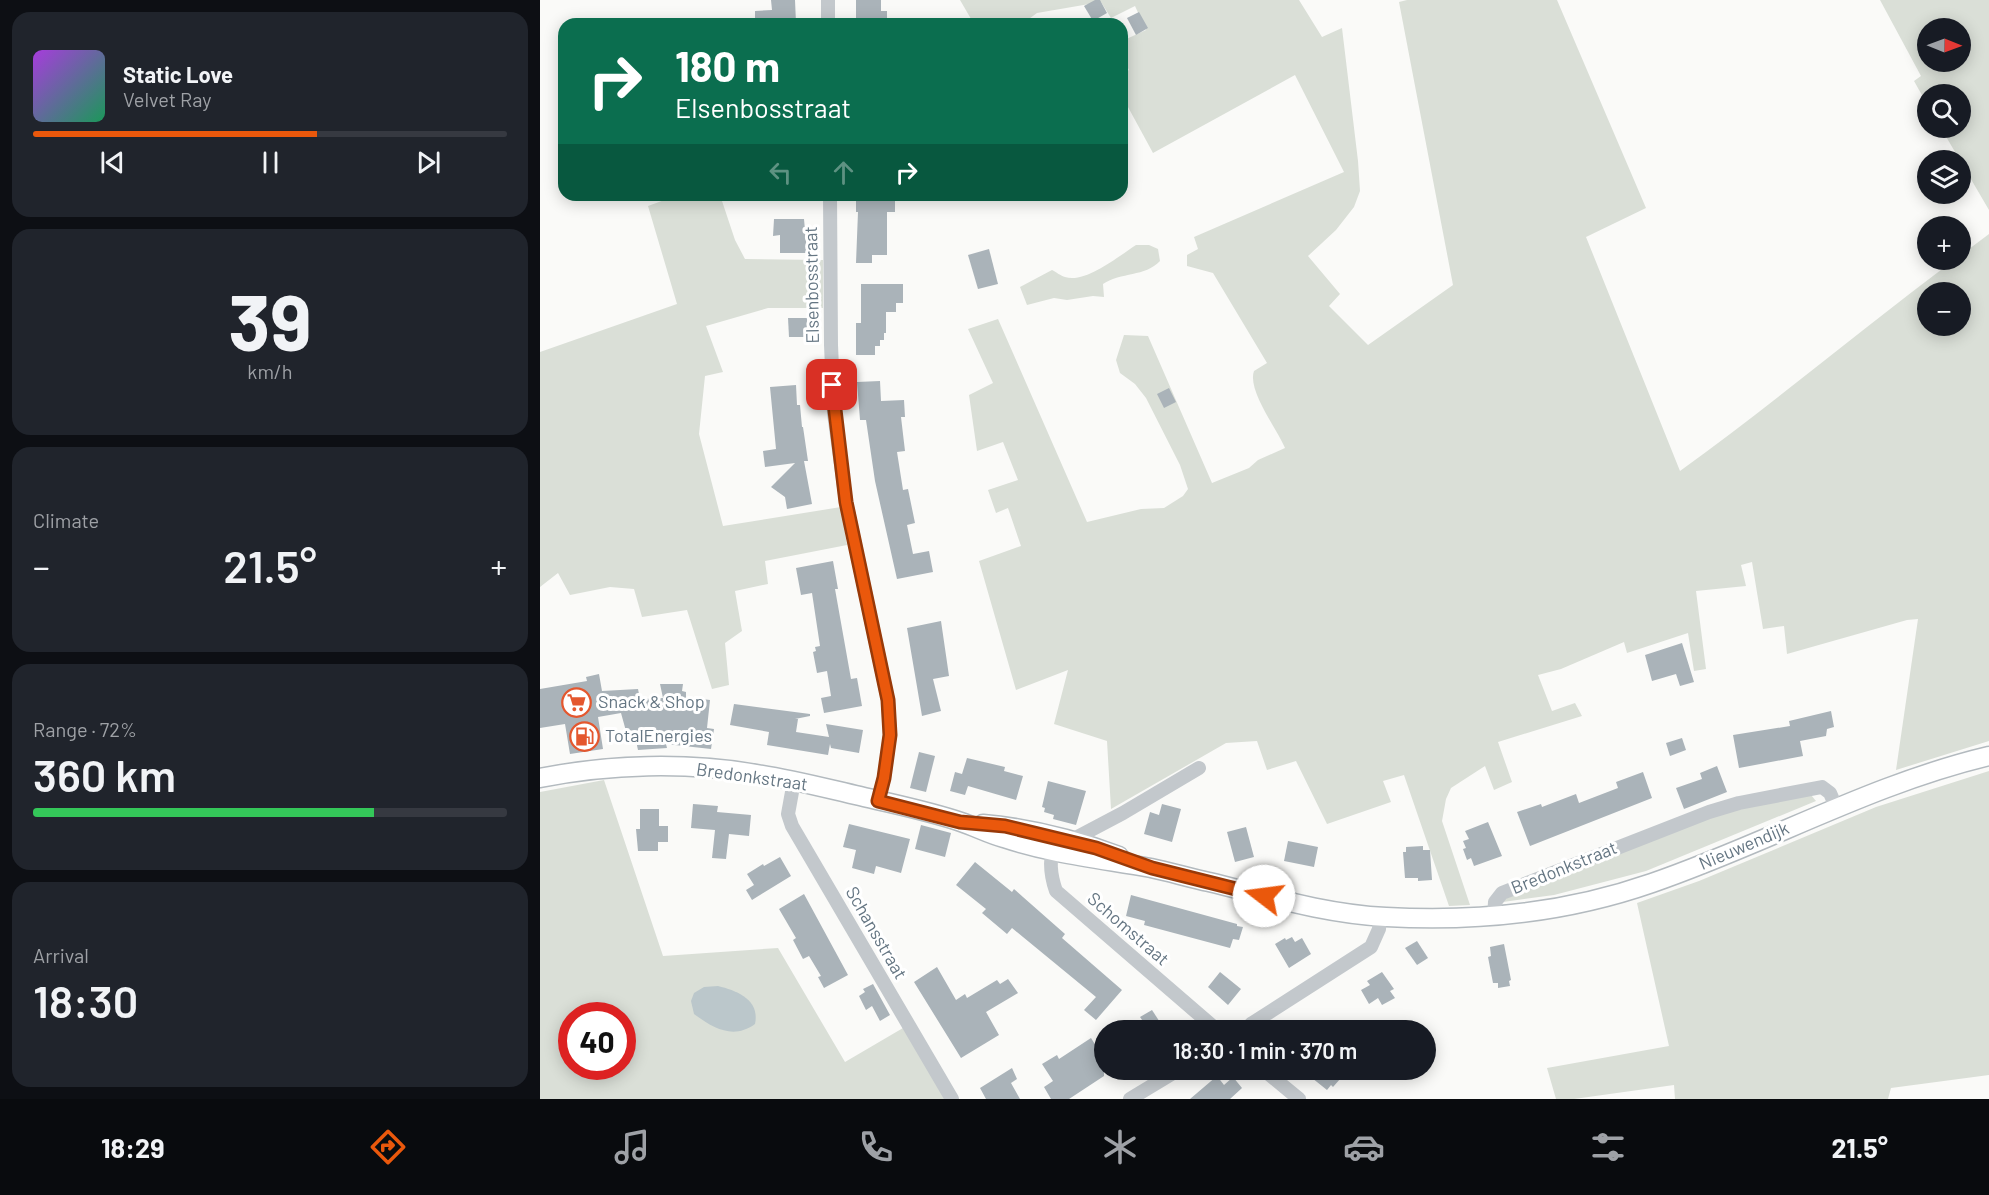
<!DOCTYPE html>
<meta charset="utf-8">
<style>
body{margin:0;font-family:Barlow,sans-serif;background:#20242c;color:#f1f3f6;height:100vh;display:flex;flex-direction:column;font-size:22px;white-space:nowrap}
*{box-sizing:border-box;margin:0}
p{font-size:20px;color:#9ea1a6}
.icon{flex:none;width:33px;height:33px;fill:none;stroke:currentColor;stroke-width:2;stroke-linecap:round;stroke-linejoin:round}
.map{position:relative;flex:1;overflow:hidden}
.drawer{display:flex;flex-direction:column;gap:12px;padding:12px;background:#0d0f14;width:540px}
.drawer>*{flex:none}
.banner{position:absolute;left:18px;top:18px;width:570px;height:183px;border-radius:18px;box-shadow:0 3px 15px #0003;background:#0b6e4f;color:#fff;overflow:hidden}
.needle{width:39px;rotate:91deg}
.fabs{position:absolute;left:1377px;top:18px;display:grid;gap:12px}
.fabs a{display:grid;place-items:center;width:54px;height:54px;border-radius:50%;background:#171b24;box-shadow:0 3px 15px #0003;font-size:30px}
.speed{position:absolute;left:18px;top:1002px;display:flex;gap:12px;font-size:30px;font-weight:700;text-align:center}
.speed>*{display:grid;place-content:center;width:78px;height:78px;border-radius:50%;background:#171b24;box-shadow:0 3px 15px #0003;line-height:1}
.speed .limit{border:9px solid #d22;background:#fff;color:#111}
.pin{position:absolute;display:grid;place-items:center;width:51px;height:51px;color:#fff;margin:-26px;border-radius:12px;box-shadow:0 3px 9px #0006}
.me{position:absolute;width:66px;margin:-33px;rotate:285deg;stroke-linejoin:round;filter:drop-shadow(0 0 4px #0008)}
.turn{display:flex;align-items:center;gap:21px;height:126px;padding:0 18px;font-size:27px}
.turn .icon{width:78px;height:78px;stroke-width:2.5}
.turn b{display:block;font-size:42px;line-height:51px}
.lanes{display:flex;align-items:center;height:57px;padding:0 18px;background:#0003;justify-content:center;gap:30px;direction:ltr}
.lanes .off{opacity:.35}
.big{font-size:45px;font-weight:600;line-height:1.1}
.drawer .widget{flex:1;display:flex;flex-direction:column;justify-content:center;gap:9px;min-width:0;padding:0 21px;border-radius:18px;background:#20242c}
.drawer .dial{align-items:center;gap:0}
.dial b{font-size:78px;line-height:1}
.song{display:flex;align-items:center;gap:18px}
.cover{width:72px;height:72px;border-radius:9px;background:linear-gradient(135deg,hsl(280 70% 55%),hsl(150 70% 35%))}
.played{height:6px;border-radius:3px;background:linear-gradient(90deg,#ea580c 60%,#363941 60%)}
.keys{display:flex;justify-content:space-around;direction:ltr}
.heat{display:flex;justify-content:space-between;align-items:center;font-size:33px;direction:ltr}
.charge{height:9px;border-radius:4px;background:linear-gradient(90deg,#34c759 72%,#363941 0)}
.trip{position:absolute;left:554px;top:1020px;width:342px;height:60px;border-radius:30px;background:#171b24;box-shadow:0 3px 15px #0003;font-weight:600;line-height:60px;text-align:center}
.tab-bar{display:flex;height:96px;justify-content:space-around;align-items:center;background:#090b0e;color:#9ea1a6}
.tab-bar .icon{width:42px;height:42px}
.tab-bar .on{color:#ea580c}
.tab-bar b{font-size:27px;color:#f1f3f6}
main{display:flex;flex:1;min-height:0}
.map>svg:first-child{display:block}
.green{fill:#dadfd7;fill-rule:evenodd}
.water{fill:#bbc7cb}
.building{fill:#aab3b9}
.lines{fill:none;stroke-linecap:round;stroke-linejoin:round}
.secondary-casing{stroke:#b3babf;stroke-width:21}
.street{stroke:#c3c8cc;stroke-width:14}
.secondary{stroke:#fff;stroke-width:18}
.route-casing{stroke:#983908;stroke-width:15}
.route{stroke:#ea580c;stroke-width:10}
.labels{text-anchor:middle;stroke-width:6;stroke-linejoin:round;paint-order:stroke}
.street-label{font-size:18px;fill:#657683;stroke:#fff}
.poi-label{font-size:18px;fill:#657683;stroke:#fff;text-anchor:start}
</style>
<main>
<section class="drawer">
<div class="widget">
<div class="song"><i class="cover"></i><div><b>Static Love</b><p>Velvet Ray</p></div></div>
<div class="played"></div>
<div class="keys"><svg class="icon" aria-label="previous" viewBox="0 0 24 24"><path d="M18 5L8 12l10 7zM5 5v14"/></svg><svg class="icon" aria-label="pause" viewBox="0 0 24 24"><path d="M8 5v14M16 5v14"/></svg><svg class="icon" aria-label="next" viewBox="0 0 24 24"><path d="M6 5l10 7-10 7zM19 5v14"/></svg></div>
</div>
<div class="widget dial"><b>39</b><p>km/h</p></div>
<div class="widget"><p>Climate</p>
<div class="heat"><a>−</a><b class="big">21.5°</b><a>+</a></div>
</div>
<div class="widget"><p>Range · 72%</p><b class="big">360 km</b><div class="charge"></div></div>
<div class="widget"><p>Arrival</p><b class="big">18:30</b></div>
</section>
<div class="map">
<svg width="1449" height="1099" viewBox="0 0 1449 1099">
<rect width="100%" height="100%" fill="#fafaf8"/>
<g class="green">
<path d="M 420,0 L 759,0 L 782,37 L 802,28 L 818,161 L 820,191 L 814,207 L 796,230 L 768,256 L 800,294 L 789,306 L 828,345 L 913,285 L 859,2 L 867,0 L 1017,0 L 1106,208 L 1046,237 L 1140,471 C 1234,403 1322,329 1414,260 L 1420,260 L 1421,255 L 1449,234 L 1449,741 L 1356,770 L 1378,619 L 1367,620 L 1247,654 L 1244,626 L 1223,629 L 1212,562 L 1201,565 L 1206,586 L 1156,591 L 1166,669 L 1154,671 L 1148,633 L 1087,653 L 1084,642 L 1021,669 L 998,675 L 1012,711 L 1035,703 L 1042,716 L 958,742 L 972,782 L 954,790 L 945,766 L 911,788 L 906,799 L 902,821 L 930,905 L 909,906 L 864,775 L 843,781 L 851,802 L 787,824 L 756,761 L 727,770 L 717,741 L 686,743 L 571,809 L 567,741 L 514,724 L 528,670 L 476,690 L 439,561 L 481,546 L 468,508 L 456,513 L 448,490 L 478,480 L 463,442 L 437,451 L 429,395 L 453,383 L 428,329 L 458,319 L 547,522 L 601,509 L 624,508 L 643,496 L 648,489 L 640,465 L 606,398 L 595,384 L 580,373 L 576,360 L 584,335 L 608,336 L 672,483 L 709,468 L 718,460 L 745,448 C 737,429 707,390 714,371 L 727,363 L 673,273 L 647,266 L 647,255 L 658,249 L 654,237 L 804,172 L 755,75 L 613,153 L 582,96 L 582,74 L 589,70 L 582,56 L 582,41 L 606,30 L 595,6 L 571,18 L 561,2 L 497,13 L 482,24 L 434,24 ZM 1388,292 L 1420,292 L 1420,326 L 1388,326 Z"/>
<path d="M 1340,0 L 1449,0 L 1449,210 L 1401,128 L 1420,128 L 1420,94 L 1388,94 L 1387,104 L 1374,81 L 1381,76 ZM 1388,28 L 1420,28 L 1420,62 L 1388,62 Z"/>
<path d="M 138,195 L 180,195 L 195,240 L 205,259 L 283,260 L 283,308 L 228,308 L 166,326 L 183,372 L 165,376 L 159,434 L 183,526 L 301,507 L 307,545 L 225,561 L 228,584 L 195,591 L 202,631 L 185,643 L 189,685 L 172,689 L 147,610 L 102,617 L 94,589 L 70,587 L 30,595 L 18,573 L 0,587 L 0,352 L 137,304 L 108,206 Z"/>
<path d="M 596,245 L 609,245 L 618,249 L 620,261 C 605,277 581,272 563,284 L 564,297 L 553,296 L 527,300 L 514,298 L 487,305 L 480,287 L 512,270 C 516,272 521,276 525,277 C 545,284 579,256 596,245 Z"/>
<path d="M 1449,771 L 1449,1075 L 1351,1088 L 1348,1099 L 1135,1099 L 1134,1085 L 1034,1099 L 1016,1099 L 1007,1068 L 1129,1046 L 1097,903 L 1159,881 L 1336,807 Z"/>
<path d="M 64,780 L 123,956 L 238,948 L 305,1062 L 363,1028 L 405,1099 L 0,1099 L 0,792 ZM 32,1016 L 82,1016 L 82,1066 L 32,1066 Z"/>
<path d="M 1271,795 L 1276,801 L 1106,871 L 1014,895 L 963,902 L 966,897 L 1188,810 Z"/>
</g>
<path class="water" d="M 178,986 C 198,991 220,1000 215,1024 C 193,1040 173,1028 154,1014 L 151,1001 L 154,993 L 164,987 Z"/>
<g class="building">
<path d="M 231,0 L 255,0 L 256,23 L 215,24 L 215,11 L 232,10 Z"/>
<path d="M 316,0 L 341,0 L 341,11 L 347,11 L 347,23 L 316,21 Z"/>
<path d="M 555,0 L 560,0 L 567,13 L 553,21 L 544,6 Z"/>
<path d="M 599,12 L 608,28 L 596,35 L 587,18 Z"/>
<path d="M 326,195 L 355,195 L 355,212 L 347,212 L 347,255 L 332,255 L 332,263 L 316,263 L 318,212 L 316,212 L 316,196 Z"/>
<path d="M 234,219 L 264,219 L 267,253 L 240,253 L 240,235 L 233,236 Z"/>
<path d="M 449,249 L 458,284 L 438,289 L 428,255 Z"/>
<path d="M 321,284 L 363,284 L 363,303 L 356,303 L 356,312 L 346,312 L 346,333 L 344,333 L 344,340 L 340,340 L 340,346 L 335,346 L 335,355 L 316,355 L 316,323 L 321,323 Z"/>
<path d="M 248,318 L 267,318 L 267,337 L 249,337 Z"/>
<path d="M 340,381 L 341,401 L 364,400 L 365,417 L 361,417 L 365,451 L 357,452 L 363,490 L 368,489 L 375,523 L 367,525 L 373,554 L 389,551 L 393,572 L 357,579 L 335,481 L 326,420 L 320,420 L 317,382 Z"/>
<path d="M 256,385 L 257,405 L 260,405 L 262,427 L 263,427 L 268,461 L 264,461 L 272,504 L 247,509 L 245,497 L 231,487 L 255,463 L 225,467 L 223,451 L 236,449 L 230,387 Z"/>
<path d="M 629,388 L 636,402 L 624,408 L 617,394 Z"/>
<path d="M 293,561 L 298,589 L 295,589 L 311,679 L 317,678 L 322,706 L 284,713 L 281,698 L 291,696 L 287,671 L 277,673 L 273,652 L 276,651 L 275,647 L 280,646 L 272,593 L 261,595 L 256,568 Z"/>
<path d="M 401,621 L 409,676 L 393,679 L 401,711 L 382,716 L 367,628 Z"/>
<path d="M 1142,643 L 1154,682 L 1140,686 L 1136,674 L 1112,681 L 1105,655 Z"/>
<path d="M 59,674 L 62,691 L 98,689 L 100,699 L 123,698 L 120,684 L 143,684 L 142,691 L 146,692 L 146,697 L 170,700 L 167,728 L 174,729 L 171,749 L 126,744 L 127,748 L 98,750 L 96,741 L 89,742 L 81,713 L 58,717 L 63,749 L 30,754 L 25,724 L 0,728 L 0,689 L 47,681 L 46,677 Z"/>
<path d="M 194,704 L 270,714 L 270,716 L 255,719 L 258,719 L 256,732 L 289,737 L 286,724 L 323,730 L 319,753 L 291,748 L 290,744 L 288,755 L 227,745 L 229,732 L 190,725 Z"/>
<path d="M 1291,711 L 1294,727 L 1287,729 L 1286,736 L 1260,741 L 1263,756 L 1199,768 L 1193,735 L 1250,726 L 1249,721 Z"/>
<path d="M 1142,738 L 1146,750 L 1130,756 L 1126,743 Z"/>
<path d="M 379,752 L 395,756 L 386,792 L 370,788 Z"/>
<path d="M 427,758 L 465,767 L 464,771 L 483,776 L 476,800 L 428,786 L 425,795 L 410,791 L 415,772 L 422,774 Z"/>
<path d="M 1177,766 L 1187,792 L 1144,809 L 1136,788 L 1162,779 L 1160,773 Z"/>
<path d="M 1103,772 L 1112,798 L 990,846 L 977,812 L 1001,804 L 1002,807 L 1036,794 L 1039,803 L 1078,788 L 1076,782 Z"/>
<path d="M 508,781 L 546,791 L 536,825 L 513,819 L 514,815 L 504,812 L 505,808 L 502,807 Z"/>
<path d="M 153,804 L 178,806 L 177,812 L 211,815 L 209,836 L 189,834 L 186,859 L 172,858 L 175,830 L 151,828 Z"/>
<path d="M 622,804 L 641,809 L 632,842 L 604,834 L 610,812 L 619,815 Z"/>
<path d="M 100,809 L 119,809 L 119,826 L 128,826 L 128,842 L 118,842 L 118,851 L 98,851 L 96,829 L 100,829 Z"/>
<path d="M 948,822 L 962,856 L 934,866 L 931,858 L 927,860 L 923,849 L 926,848 L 923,841 L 929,839 L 925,831 Z"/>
<path d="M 309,824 L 370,839 L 361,873 L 336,866 L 334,874 L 312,868 L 316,850 L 303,847 Z"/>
<path d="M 381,825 L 411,833 L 405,857 L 375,849 Z"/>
<path d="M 706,827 L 714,857 L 695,862 L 687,832 Z"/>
<path d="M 748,841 L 778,847 L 774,867 L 744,861 Z"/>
<path d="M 883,846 L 883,850 L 890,850 L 892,880 L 878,881 L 878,878 L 865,878 L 863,852 L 866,852 L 866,847 Z"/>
<path d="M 240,857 L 251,876 L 212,900 L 206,890 L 214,885 L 207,874 L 223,864 L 224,866 Z"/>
<path d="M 435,862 L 472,892 L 474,889 L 483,897 L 525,934 L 522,938 L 582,990 L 556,1020 L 544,1010 L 556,997 L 472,928 L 467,934 L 442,913 L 446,909 L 416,885 Z"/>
<path d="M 264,894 L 308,975 L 284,988 L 278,977 L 281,976 L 269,956 L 263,959 L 253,940 L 256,938 L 239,909 Z"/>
<path d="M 591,895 L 697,924 L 697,926 L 703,927 L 699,940 L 693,939 L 690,948 L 604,925 L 605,921 L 586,916 Z"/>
<path d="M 752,937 L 755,942 L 762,938 L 771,954 L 749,968 L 735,944 L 745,938 L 746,940 Z"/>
<path d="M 877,941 L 888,958 L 877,965 L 865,948 Z"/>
<path d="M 964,944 L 971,980 L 969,981 L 970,986 L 958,988 L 958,983 L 953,983 L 948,957 L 951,956 L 950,947 Z"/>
<path d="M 397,967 L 416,1000 L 425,994 L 427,998 L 457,980 L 460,984 L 468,979 L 478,993 L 446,1012 L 459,1035 L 421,1058 L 374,982 Z"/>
<path d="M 680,972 L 701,989 L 688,1005 L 668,987 Z"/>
<path d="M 842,972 L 854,989 L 850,991 L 855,998 L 842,1005 L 838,998 L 829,1004 L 821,990 L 830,985 L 827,981 Z"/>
<path d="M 333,984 L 350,1015 L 340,1021 L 332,1006 L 326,1010 L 319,996 L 325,992 L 323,989 Z"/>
<path d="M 612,1010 L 625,1030 L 609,1030 L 600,1017 Z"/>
<path d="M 551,1038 L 564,1059 L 564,1076 L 529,1099 L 511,1099 L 504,1087 L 513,1081 L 502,1064 L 517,1055 L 519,1059 Z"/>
<path d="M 472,1068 L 477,1079 L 471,1083 L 480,1099 L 446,1099 L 440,1088 Z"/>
<path d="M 762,1070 L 808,1070 L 793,1087 L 791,1085 L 787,1090 Z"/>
<path d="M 677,1076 L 684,1085 L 693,1077 L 702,1088 L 690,1099 L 650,1099 Z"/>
</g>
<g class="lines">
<defs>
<g id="secondary">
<path d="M 0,778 C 70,764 146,762 217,774 C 251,779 285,788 320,796 C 353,804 389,811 421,822 C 436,827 449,834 464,838 C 512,854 561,859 611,868 C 630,872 650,878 669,882 C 727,896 785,914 846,917 C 936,922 1026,913 1112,883 C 1226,844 1331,784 1449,756"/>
<path d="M 443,824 C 488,828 536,840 579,856"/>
</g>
</defs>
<use href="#secondary" class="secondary-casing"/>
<g class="street">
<path d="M 288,0 L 288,24"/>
<path d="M 290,195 L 291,345 L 294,413 L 306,502 L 348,700 L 350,735 L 344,778 L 338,801"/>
<path d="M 254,781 L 248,814 L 252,826 L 412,1099"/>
<path d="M 530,841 L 583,813 L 659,768"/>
<path d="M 514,843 C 509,860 510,874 516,891 L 677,1030"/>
<path d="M 954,917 L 955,902 L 962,893 L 1169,812 L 1199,803 L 1282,787 L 1290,793 L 1296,807"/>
<path d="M 711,1024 L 831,947 L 839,929 L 840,917"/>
<path d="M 724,1070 L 759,1099"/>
<path d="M 590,1099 L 638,1070"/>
</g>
<use href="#secondary" class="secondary"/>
</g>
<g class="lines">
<defs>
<path id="route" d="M 292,385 L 306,502 L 348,700 L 350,735 L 344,778 L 338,801 L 420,822 L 465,826 L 556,848 L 612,868 L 724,896"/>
</defs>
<use href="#route" class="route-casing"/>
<use href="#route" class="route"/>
</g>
<defs>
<symbol id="supermarket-ring" viewBox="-11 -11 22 22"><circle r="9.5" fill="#fff" stroke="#e4572e" stroke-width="1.5"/><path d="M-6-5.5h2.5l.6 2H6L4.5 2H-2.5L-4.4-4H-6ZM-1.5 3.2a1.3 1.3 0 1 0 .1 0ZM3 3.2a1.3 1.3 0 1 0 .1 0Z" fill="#e4572e"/></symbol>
<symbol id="fuel-ring" viewBox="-11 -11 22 22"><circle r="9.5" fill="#fff" stroke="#e4572e" stroke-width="1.5"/><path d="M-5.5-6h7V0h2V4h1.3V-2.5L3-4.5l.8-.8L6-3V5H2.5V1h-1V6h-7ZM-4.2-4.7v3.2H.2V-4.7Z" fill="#e4572e"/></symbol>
</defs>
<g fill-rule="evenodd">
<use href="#supermarket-ring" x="20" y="686" width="33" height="33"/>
<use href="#fuel-ring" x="28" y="720" width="33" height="33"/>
</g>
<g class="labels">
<g class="street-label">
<text transform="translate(272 285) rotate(-91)" y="6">Elsenbosstraat</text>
<text transform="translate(212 777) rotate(8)" y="6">Bredonkstraat</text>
<text transform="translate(1204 846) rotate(-23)" y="6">Nieuwendijk</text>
<text transform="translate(1024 868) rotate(-22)" y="6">Bredonkstraat</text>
<text transform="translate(588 929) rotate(41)" y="6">Schomstraat</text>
<text transform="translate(336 933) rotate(60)" y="6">Schansstraat</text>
</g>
<g class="poi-label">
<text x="58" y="708">Snack &amp; Shop</text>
<text x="65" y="742">TotalEnergies</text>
</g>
</g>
</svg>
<div class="fabs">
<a><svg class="needle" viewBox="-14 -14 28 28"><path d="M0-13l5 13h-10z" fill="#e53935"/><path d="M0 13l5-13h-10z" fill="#9ea1a6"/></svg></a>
<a><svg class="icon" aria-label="search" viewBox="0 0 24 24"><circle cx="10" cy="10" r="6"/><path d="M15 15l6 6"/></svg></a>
<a><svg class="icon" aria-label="layers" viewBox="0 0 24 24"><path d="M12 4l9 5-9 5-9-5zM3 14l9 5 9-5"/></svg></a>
<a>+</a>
<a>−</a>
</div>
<div class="speed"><div class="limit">40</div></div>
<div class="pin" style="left:292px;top:385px;background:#d93025"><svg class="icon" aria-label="arrive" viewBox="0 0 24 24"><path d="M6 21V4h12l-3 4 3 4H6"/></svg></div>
<svg class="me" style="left:724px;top:896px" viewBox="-20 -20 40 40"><circle r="19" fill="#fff"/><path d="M0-13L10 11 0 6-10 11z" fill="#ea580c"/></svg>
<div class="trip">18:30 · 1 min · 370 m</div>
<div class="banner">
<div class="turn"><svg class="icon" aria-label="right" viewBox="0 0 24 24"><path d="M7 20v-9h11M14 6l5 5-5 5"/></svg><div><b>180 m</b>Elsenbosstraat</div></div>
<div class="lanes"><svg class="icon off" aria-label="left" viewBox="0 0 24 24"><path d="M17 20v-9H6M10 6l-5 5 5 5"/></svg><svg class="icon off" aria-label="ahead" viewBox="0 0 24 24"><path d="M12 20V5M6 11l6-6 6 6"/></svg><svg class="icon" aria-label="right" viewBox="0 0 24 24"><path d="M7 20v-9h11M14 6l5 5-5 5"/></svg></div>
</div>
</div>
</main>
<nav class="tab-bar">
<b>18:29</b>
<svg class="icon on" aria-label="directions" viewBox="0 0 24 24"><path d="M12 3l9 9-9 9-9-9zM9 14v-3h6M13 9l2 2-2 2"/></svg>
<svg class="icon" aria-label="music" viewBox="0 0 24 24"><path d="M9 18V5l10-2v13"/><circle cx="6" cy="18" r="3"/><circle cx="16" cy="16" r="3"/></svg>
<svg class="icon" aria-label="phone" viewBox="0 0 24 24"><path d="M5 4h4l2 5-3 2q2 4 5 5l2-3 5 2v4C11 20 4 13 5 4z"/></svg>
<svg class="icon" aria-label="climate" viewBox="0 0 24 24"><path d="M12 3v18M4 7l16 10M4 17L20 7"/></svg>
<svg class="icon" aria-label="car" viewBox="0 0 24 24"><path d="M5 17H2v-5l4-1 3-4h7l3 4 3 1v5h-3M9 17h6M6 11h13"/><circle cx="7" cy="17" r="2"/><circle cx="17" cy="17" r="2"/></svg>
<svg class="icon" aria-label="filters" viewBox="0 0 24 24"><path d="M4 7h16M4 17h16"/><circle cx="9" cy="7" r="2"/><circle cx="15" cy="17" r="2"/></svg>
<b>21.5°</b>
</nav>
